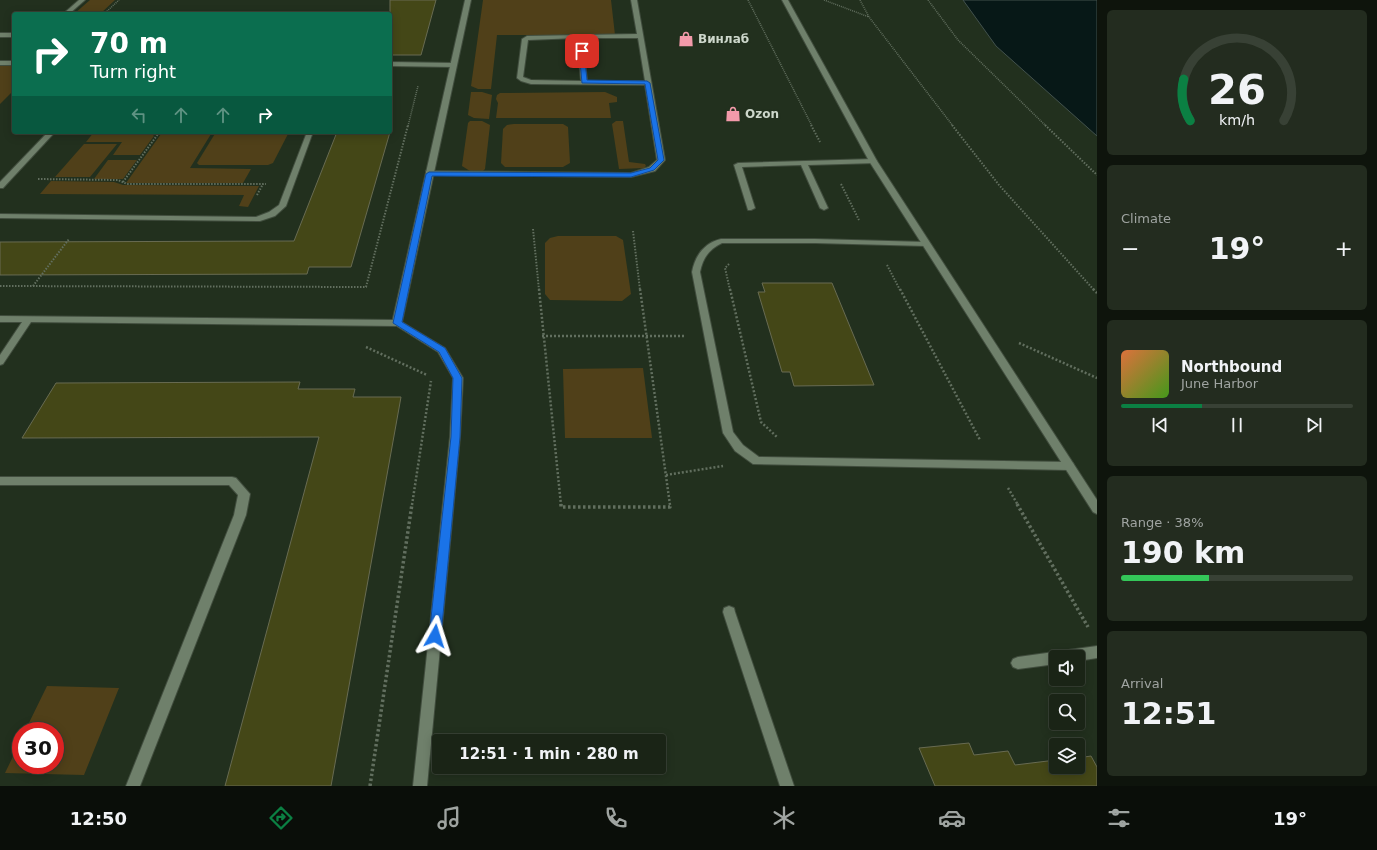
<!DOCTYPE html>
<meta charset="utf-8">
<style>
body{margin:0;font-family:"DejaVu Sans",sans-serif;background:#232c1f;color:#f1f3f6;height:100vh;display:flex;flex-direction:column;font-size:15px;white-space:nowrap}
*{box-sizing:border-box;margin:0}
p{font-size:13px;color:#9fa4a1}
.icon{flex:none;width:22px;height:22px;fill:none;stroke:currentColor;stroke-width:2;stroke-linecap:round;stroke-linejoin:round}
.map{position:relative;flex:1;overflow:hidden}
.drawer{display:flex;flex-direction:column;gap:10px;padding:10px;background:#0e140c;width:280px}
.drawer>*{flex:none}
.top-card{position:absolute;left:12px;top:12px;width:380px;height:122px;border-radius:4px;box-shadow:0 2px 10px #0003,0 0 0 1px #384135;background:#0b6e4f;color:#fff;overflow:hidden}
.controls{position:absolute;left:1049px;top:650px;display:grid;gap:8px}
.controls a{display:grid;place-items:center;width:36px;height:36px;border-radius:4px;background:#1a2416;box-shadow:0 2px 10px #0003,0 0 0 1px #384135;font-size:20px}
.speed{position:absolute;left:12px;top:722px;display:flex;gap:8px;font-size:20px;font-weight:700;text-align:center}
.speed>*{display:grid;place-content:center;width:52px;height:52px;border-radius:50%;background:#1a2416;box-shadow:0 2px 10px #0003,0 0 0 1px #384135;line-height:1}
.speed .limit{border:6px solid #d22;background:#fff;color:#111}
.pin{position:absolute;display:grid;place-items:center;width:34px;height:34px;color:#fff;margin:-17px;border-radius:8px;box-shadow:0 2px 6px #0006}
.me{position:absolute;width:44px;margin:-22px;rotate:6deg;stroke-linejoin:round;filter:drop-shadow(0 0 3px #0008)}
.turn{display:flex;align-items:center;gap:14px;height:84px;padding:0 12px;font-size:18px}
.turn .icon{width:52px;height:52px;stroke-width:2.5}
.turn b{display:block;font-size:28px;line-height:34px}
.lanes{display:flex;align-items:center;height:38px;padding:0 12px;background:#0003;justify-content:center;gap:20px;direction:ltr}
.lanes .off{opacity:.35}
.big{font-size:30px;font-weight:700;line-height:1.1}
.drawer .card{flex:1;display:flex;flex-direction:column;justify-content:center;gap:6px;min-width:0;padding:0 14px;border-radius:6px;background:#232c1f}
.drawer .dial{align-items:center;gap:0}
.dial svg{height:104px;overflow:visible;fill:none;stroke:#384135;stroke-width:7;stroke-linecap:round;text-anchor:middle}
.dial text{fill:#f1f3f6;stroke:none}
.song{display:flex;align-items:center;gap:12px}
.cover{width:48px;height:48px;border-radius:6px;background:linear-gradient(135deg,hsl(20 70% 55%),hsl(100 70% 35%))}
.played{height:4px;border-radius:2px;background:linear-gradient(90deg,#0b8043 35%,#384135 35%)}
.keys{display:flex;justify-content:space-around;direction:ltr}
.heat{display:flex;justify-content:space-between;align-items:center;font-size:22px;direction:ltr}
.charge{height:6px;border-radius:3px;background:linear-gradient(90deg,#34c759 38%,#384135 0)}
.trip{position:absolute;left:432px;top:734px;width:234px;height:40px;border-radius:4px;background:#1a2416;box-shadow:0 2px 10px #0003,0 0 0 1px #384135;font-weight:700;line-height:40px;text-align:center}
.dock{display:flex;height:64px;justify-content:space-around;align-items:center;background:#0a0e09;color:#9fa4a1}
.dock .icon{width:28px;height:28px}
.dock .active{color:#0b8043}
.dock b{font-size:18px;color:#f1f3f6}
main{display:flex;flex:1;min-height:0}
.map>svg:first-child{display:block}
.green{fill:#504019}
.water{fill:#071817;stroke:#42514d}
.building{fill:#444717;stroke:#686b52}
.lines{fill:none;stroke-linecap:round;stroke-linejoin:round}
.service-casing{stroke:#414d3e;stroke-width:2}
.minor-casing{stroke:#414d3e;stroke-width:2}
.path-far3{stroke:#626f5f;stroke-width:1.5;stroke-dasharray:1 1;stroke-linecap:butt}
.path-far2{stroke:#626f5f;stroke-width:2;stroke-dasharray:1.5 1.5;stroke-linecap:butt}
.path-far1{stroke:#626f5f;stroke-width:2.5;stroke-dasharray:2 2;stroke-linecap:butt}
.path{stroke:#626f5f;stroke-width:3.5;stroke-dasharray:2.5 2.5;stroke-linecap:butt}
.service{fill:#6f806b;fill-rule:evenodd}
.minor{fill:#6f806b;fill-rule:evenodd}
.route{fill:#1a73e8;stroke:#114b97}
.labels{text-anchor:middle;stroke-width:4;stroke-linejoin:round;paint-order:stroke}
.far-poi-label{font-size:12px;font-weight:bold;fill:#cdd7cb;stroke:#22301e;text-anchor:start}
</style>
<main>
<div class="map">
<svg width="1097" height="786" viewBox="0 0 1097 786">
<rect width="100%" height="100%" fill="#22301e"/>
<g class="green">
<path d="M 90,0 L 115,0 L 100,14 L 74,14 Z"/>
<path d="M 483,0 L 611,0 L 615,35 L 497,35 L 491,89 L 478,89 L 471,86 Z"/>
<path d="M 0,65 L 14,65 L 11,70 L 14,70 L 14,90 L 0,104 Z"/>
<path d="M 471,92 L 482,92 L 492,95 L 489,119 L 474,118 L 468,115 Z"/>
<path d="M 605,92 L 617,97 L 617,102 L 609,103 L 611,118 L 496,118 L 498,103 L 496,99 L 497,95 L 500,93 Z"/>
<path d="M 470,121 L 482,121 L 490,125 L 485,169 L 482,172 L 470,171 L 462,166 L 468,123 Z"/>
<path d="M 616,121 L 623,121 L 629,162 L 645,164 L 646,166 L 644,168 L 619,169 L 612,124 Z"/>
<path d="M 514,124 L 563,124 L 568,127 L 570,163 L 563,167 L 505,167 L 501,163 L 503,129 L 507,125 Z"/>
<path d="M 94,132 L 150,132 L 154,136 L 140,155 L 113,155 L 122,142 L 86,142 Z"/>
<path d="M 216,132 L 289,132 L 273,163 L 268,165 L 199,165 L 197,163 Z"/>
<path d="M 161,134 L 211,134 L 190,168 L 251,169 L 243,183 L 126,183 Z"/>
<path d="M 84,144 L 117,144 L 90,177 L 55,177 Z"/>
<path d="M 108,160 L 137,160 L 123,179 L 94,179 Z"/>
<path d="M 51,181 L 114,182 L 123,185 L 259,186 L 248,207 L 239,206 L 244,195 L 40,194 Z"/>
<path d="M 558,236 L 616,236 L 623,240 L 631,294 L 622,301 L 550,300 L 545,294 L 545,243 L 550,238 Z"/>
<path d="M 643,368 L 652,438 L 565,438 L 563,369 Z"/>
<path d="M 47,686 L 119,688 L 84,775 L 5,773 L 21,740 L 21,765 L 55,765 L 55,731 L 25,731 Z"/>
</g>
<path class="water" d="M 963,0 L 1097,0 L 1097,136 L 996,46 Z"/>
<g class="building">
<path d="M 390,0 L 436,0 L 421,55 L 390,55 Z"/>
<path d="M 337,132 L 390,132 L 351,267 L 309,267 L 307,274 L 0,275 L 0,242 L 294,241 Z"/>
<path d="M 762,283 L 832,283 L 874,385 L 794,386 L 790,372 L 782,372 L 758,292 L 765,292 Z"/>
<path d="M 300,382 L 298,389 L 355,389 L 353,397 L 401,397 L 331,786 L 225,786 L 319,437 L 22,438 L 56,383 Z"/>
<path d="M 969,743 L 974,755 L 1008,751 L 1015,765 L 1056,760 L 1056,767 L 1078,767 L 1078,758 L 1091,756 L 1097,767 L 1097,786 L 935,786 L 919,748 Z"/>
</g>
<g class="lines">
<defs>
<g id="service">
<path d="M 79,0 L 85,0 L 69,14 L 63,14 Z"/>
<path d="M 631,0 L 637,0 L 665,160 L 655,171 L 631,177 L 426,175 L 426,171 L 429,171 L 631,173 L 649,167 L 657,160 L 645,85 L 531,84 L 521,81 L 517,78 L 522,39 L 527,36 L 637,34 ZM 577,38 L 581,81 L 531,80 L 523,77 L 528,40 ZM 583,38 L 638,38 L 645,81 L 587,81 Z"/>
<rect x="0" y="33" width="14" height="4"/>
<rect x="0" y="61" width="14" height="4"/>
<path d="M 390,62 L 453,63 L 456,65 L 453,67 L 390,66 Z"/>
<path d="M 48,132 L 55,132 L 3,188 L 0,188 L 0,182 Z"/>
<path d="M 307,132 L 313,132 L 286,206 L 275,216 L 260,221 L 0,218 L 0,214 L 256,217 L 269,212 L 279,205 Z"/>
<path d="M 873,159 L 877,161 L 876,163 L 808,165 L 828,208 L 824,210 L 820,208 L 801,165 L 742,167 L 755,208 L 751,210 L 748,210 L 734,165 L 738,163 Z"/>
<path d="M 721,239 L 815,239 L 926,242 L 930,244 L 926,246 L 815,243 L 722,243 C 709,249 703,258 700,272 L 733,432 L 743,445 L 759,457 L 1069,462 L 1073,463 L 1074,466 L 1073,469 L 1069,470 L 753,464 L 735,451 L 723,433 L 692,272 C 695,256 704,243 721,239 Z"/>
<path d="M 0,316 L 397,320 L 402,323 L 397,326 L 31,322 L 3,364 L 0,365 L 0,355 L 22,322 L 0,322 Z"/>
<path d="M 0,477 L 232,477 L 236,478 L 250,494 L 246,515 L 140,786 L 126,786 L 234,515 L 238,495 L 229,485 L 0,485 Z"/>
<path d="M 729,606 L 734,608 L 735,612 L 794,786 L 780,786 L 723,612 L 724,608 Z"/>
<path d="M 1097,646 L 1097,658 L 1078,661 L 1078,657 L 1056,657 L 1056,664 L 1018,669 L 1013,667 L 1011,663 L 1013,659 L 1018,657 Z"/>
</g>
<g id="minor">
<path d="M 465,0 L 471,0 L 402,322 L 445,348 L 463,378 L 460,437 L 427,786 L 413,786 L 450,437 L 453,378 L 438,352 L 392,323 Z"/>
<path d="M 782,0 L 788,0 L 877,161 L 1097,500 L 1097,514 L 1093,512 L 869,161 Z"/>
</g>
</defs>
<use href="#service" class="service-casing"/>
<use href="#minor" class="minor-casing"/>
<g class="path-far3">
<path d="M 748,0 L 812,126"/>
<path d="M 824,0 L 869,17"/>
<path d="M 860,0 L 869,17 L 953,126"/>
<path d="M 928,0 L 958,40 L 1046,126"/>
<path d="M 104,14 L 119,0"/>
<path d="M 408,126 L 418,86"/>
</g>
<g class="path-far2">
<path d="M 811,125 L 820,142"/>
<path d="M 952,125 L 999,185 L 1094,290"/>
<path d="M 1045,125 L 1097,175"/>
<path d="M 156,132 L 158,134 L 161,132"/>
<path d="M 38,179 L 118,180 L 127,184 L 266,184"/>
<path d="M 123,182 L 158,134"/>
<path d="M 841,184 L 859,220"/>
<path d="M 257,195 L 263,184"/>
<path d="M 533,229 L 539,290"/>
<path d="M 633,231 L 640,290"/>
<path d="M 729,264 L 725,268 L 730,290"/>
<path d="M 887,265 L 900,290"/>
<path d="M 0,286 L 366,287 L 408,125"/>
<path d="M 33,286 L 69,239"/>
</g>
<g class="path-far1">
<path d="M 539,289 L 561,505"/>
<path d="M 640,289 L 670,505"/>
<path d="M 730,289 L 761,422 L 777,437"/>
<path d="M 900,289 L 980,440"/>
<path d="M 1093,289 L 1097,293"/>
<path d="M 542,336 L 684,336"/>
<path d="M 1019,343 L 1097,378"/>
<path d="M 366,347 L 427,375"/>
<path d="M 666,475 L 723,466"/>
<path d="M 1008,488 L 1018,505"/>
<path d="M 412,505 L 431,381"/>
</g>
<g class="path">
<path d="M 561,504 L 561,507 L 670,507 L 670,504"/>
<path d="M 1017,504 L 1088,627"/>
<path d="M 370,786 L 412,504"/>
</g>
<use href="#service" class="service"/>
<use href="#minor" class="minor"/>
</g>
<path class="route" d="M 582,50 L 584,51 L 587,80 L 647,81 L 650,83 L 664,160 L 654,170 L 631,177 L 432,176 L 402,322 L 445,348 L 462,378 L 460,437 L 441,636 L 439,640 L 435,641 L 431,640 L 429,636 L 451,437 L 453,378 L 439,352 L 393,323 L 426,174 L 429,172 L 631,173 L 650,168 L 658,160 L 645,84 L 582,83 L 579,51 Z"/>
<defs>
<symbol id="shop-bare" viewBox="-9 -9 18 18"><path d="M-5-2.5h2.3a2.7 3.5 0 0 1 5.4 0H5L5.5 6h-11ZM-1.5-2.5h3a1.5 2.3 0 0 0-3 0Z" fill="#f39aaa" stroke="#22301e" stroke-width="2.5" paint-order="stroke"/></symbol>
</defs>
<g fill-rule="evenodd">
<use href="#shop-bare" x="675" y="28" width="22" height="22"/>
<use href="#shop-bare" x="722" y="103" width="22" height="22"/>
</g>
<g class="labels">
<g class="far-poi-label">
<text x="698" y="43">Винлаб</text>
<text x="745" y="118">Ozon</text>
</g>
</g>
</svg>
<div class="controls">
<a><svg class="icon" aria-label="sound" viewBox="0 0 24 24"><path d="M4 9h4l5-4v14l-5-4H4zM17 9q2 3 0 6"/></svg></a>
<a><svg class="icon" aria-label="search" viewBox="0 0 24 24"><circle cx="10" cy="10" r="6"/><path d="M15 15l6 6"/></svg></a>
<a><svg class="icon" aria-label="layers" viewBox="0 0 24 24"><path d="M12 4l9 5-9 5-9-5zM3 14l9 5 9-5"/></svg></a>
</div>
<div class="speed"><div class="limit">30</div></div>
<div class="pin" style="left:582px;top:51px;background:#d93025"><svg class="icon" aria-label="arrive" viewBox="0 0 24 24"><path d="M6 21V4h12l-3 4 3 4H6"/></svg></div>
<svg class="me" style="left:435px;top:636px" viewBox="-20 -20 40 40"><path d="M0-17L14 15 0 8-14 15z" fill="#1a73e8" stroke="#fff" stroke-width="4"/></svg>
<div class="trip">12:51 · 1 min · 280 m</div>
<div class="top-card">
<div class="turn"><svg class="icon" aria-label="right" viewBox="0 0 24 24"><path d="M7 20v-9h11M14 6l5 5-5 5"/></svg><div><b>70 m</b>Turn right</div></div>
<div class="lanes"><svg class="icon off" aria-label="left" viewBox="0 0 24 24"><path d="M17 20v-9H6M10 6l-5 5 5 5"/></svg><svg class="icon off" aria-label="ahead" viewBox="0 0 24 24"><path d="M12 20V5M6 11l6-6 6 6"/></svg><svg class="icon off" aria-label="ahead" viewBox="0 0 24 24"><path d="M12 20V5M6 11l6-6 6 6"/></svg><svg class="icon" aria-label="right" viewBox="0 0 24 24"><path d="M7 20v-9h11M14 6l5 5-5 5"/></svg></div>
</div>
</div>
<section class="drawer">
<div class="card dial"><svg viewBox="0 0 100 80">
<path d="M14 69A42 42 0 1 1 86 69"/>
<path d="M14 69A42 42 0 0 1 9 37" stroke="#0b8043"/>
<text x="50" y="56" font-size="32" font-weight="700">26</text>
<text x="50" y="72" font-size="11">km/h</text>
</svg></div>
<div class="card"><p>Climate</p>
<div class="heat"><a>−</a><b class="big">19°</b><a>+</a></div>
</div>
<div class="card">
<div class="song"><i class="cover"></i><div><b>Northbound</b><p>June Harbor</p></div></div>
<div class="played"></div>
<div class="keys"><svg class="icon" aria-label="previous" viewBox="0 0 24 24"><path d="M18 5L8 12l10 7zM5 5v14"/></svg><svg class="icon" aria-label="pause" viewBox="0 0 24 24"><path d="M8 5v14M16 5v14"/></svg><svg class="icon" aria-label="next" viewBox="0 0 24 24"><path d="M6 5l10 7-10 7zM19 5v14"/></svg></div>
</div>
<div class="card"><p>Range · 38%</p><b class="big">190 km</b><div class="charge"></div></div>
<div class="card"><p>Arrival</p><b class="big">12:51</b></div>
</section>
</main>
<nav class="dock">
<b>12:50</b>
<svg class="icon active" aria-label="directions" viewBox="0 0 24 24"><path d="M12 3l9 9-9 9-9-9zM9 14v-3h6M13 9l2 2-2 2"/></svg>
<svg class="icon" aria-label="music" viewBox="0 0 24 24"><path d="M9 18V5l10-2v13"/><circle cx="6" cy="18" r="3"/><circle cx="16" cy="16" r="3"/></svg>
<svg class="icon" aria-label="phone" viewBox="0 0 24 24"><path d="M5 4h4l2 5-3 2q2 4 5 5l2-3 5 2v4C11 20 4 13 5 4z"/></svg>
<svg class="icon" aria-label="climate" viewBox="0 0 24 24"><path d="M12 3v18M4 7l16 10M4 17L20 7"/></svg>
<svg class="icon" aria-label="car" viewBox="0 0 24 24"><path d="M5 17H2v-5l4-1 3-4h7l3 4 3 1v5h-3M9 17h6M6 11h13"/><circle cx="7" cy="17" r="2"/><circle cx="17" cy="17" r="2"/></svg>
<svg class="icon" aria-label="filters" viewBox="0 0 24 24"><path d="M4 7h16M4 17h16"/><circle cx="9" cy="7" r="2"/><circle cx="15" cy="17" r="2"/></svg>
<b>19°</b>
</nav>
